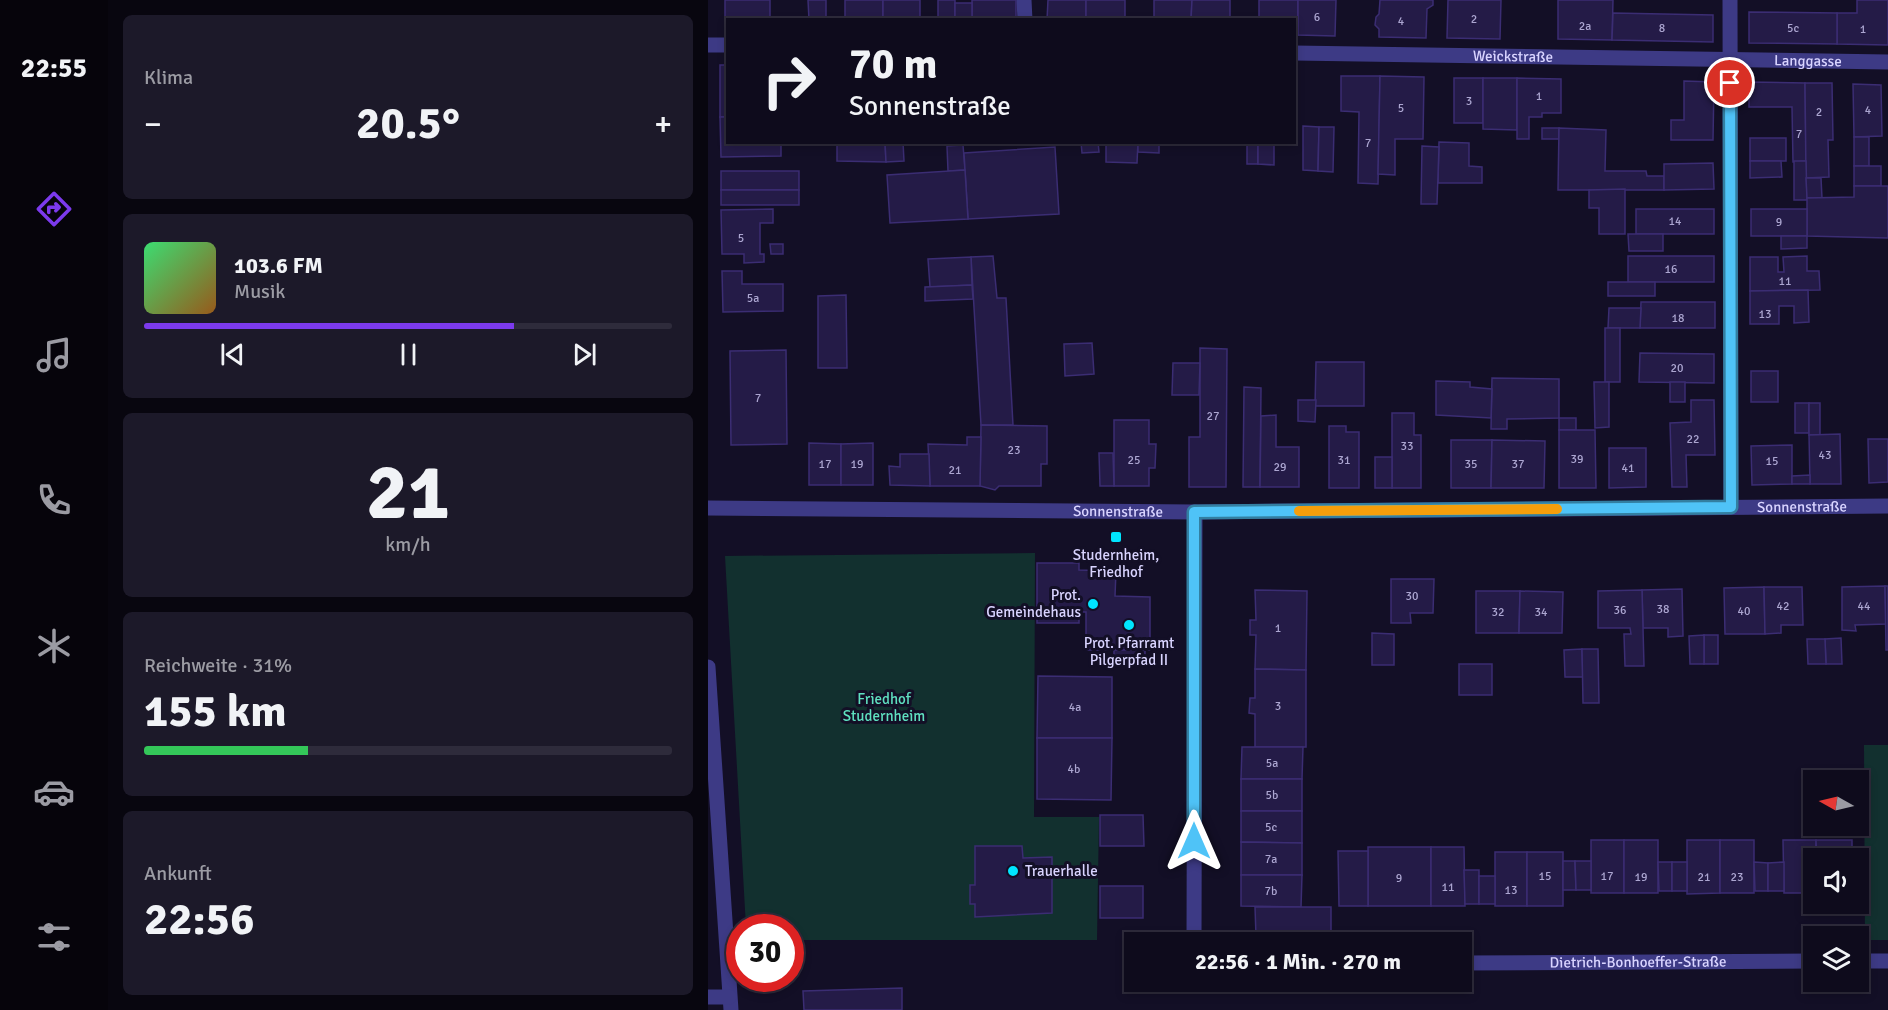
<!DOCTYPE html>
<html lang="de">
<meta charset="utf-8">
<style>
body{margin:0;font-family:Signika,sans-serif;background:#1c1929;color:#f1f3f6;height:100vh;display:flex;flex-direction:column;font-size:22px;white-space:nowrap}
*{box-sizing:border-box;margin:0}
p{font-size:20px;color:#9b9ba3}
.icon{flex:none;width:33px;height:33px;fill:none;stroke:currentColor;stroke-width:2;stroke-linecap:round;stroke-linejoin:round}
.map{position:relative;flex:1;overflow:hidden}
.side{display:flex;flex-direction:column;gap:15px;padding:15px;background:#08060f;width:600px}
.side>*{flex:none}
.guide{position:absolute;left:18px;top:18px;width:570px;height:126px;border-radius:0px;box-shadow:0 3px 9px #0003,0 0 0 2px #2e2b3b;background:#0e0b1c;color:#f1f3f6;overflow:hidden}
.needle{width:39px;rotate:278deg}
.buttons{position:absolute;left:1095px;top:770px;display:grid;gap:12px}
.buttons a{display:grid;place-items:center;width:66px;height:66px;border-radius:0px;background:#0e0b1c;box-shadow:0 3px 9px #0003,0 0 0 2px #2e2b3b;font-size:30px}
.speed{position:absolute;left:18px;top:914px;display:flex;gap:12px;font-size:30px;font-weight:700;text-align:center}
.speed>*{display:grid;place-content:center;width:78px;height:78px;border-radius:50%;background:#0e0b1c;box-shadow:0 3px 9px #0003,0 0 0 2px #2e2b3b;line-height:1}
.speed .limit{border:9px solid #d22;background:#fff;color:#111}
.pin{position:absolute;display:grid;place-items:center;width:51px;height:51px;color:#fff;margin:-26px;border:3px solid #fff;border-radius:50%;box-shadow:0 2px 6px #0007}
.me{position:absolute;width:66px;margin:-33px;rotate:0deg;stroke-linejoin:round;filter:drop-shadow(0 0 4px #0008)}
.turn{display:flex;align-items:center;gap:21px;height:126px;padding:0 24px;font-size:27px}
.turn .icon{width:78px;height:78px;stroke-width:2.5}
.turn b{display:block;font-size:42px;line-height:51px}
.big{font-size:45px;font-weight:800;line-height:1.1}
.side .widget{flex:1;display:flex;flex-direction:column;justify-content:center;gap:9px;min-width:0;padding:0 21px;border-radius:9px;background:#1c1929}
.side .dial{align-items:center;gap:0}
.dial b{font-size:78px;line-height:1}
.song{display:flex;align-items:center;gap:18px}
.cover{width:72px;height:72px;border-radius:9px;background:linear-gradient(135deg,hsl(140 70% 55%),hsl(30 70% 35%))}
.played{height:6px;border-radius:3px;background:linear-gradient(90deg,#7c3aed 70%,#2e2b3b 70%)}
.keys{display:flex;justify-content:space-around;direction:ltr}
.heat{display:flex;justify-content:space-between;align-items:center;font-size:33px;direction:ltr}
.charge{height:9px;border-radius:4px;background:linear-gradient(90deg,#34c759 31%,#2e2b3b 0)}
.trip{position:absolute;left:416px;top:932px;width:348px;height:60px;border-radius:0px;background:#0e0b1c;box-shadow:0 3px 9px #0003,0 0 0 2px #2e2b3b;font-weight:800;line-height:60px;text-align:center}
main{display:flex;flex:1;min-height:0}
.menu{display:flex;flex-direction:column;width:108px;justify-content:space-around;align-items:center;background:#06040b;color:#9b9ba3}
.menu .icon{width:42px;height:42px}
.menu .active{color:#7c3aed}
.menu b{font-size:27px;color:#f1f3f6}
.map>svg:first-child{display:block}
.green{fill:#12302f}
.building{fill:#241b47;stroke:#3b2d73;stroke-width:1.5}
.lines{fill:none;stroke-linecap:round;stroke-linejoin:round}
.minor{stroke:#3d3a85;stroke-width:15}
.route-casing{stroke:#337fa1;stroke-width:15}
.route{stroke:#4fc3f7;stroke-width:10}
.slow{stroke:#f59e0b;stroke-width:10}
.poi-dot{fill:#00e5ff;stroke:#130f26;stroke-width:2}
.labels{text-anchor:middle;stroke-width:6;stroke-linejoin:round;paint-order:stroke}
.number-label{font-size:12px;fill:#aca6d1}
.street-label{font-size:15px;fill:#d9d4ff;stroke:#130f26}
.poi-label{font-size:15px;fill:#d9d4ff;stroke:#130f26}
.park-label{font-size:15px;fill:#5fe0c0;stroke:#130f26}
</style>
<main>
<nav class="menu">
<b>22:55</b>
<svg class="icon active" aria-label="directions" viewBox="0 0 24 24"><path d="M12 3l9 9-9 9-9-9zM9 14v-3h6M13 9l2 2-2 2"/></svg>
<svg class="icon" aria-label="music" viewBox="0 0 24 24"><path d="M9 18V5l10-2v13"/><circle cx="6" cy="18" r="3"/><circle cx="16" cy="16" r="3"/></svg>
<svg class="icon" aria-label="phone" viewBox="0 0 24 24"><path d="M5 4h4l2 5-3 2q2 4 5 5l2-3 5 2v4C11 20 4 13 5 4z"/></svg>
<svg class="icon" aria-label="climate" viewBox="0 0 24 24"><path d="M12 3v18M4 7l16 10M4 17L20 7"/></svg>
<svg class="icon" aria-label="car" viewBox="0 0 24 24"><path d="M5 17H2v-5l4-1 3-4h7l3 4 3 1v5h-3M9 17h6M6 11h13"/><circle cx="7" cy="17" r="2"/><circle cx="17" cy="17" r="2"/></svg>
<svg class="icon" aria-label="filters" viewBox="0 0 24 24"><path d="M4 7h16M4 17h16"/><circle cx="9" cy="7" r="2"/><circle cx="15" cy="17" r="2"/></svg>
</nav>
<section class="side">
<div class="widget"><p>Klima</p>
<div class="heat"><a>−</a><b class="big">20.5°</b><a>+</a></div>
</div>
<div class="widget">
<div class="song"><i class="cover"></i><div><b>103.6 FM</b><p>Musik</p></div></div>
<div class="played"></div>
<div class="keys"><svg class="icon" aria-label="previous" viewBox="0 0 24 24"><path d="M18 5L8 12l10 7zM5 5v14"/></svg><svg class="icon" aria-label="pause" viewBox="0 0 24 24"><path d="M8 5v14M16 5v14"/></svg><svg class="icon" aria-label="next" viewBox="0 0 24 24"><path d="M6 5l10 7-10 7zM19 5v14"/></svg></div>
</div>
<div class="widget dial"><b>21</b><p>km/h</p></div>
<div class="widget"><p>Reichweite · 31%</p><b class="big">155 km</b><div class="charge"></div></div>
<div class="widget"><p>Ankunft</p><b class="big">22:56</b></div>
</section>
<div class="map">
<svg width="1180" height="1010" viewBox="0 0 1180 1010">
<rect width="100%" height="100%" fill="#130f26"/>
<g class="green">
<path d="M 327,553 L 326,817 L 391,817 L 389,940 L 83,940 L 82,927 L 38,927 L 17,556 Z"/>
<path d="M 1156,745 L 1180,745 L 1180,940 L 1157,940 Z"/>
</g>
<g class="building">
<path d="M 17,0 L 62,0 L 62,20 L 20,20 L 20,25 L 17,25 Z"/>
<path d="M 100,0 L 118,0 L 118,20 L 101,20 Z"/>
<rect x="137" y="0" width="38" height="20"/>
<rect x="175" y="0" width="37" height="20"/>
<rect x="230" y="0" width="17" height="20"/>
<rect x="264" y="0" width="44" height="20"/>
<path d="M 340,0 L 378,0 L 378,20 L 339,20 Z"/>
<rect x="378" y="0" width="39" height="20"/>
<path d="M 446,0 L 484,0 L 483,20 L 446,20 Z"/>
<path d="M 484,0 L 522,0 L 522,20 L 483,20 Z"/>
<path d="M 551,0 L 590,0 L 590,35 L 586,35 L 586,20 L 551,20 Z"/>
<path d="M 590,0 L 628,0 L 627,36 L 590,35 Z"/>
<path d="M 672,0 L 725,0 L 725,5 L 719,9 L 718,38 L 671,37 L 671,29 L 667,25 L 668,17 L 671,14 Z"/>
<path d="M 740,0 L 793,0 L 792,39 L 739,38 Z"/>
<path d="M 850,0 L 905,0 L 904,40 L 850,39 Z"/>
<path d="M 1149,0 L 1180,0 L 1180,45 L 1129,44 L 1129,13 L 1149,13 Z"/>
<rect x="247" y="3" width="17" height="17"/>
<path d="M 1041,12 L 1129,13 L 1129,44 L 1041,43 Z"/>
<path d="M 905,13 L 1005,15 L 1005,42 L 904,40 Z"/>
<rect x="12" y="65" width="8" height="52"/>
<path d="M 633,76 L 672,76 L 670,184 L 650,183 L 651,112 L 633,111 Z"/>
<path d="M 672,76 L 716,77 L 715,139 L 687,139 L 687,175 L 670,174 Z"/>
<rect x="746" y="78" width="29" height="45"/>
<path d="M 775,78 L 809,78 L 809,130 L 775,129 Z"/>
<path d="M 809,78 L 853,79 L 853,113 L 834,113 L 834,117 L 821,117 L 821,139 L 809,139 Z"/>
<path d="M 976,81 L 1006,82 L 1005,140 L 963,140 L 963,120 L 976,120 Z"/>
<path d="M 1041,82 L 1097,83 L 1098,161 L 1085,162 L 1084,107 L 1041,107 Z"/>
<path d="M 1097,83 L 1124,83 L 1125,140 L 1120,140 L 1121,177 L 1098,178 Z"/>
<path d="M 1145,84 L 1173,85 L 1174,136 L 1146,137 Z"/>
<path d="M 12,117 L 20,117 L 20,142 L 73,142 L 73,156 L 13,157 Z"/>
<path d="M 595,126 L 611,127 L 610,171 L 595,170 Z"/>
<path d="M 611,127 L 626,127 L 625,172 L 610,171 Z"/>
<rect x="834" y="128" width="17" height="11"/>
<path d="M 851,128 L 898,130 L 897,171 L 938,171 L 939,176 L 956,176 L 956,190 L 850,190 Z"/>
<rect x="1146" y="137" width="15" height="29"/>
<rect x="1042" y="138" width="36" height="23"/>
<path d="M 129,142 L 177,142 L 178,162 L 129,161 Z"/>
<path d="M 177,142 L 195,142 L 196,161 L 178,162 Z"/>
<path d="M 373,142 L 390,142 L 391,152 L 374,153 Z"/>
<path d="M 398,142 L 430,142 L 429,163 L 398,162 Z"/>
<path d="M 430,142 L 451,142 L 451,153 L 430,152 Z"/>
<rect x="539" y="142" width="11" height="22"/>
<path d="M 550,142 L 566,142 L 566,165 L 550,164 Z"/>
<path d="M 731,142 L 761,143 L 761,166 L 774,167 L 774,183 L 730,183 Z"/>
<path d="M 255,145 L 257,170 L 240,171 L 239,146 Z"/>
<path d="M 714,146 L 731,147 L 729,204 L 713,204 Z"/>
<path d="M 347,147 L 351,214 L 260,219 L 256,153 Z"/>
<path d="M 1042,161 L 1073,161 L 1074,177 L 1042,178 Z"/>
<path d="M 1086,161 L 1098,161 L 1099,200 L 1086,200 Z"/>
<path d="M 1005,163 L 1006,189 L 956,190 L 956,164 Z"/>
<rect x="1146" y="166" width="27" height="20"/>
<path d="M 257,170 L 260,219 L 182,223 L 179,175 Z"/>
<rect x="13" y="171" width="78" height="19"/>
<path d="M 1098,178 L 1113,178 L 1114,198 L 1099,198 Z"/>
<path d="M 1146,186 L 1180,186 L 1180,238 L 1099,236 L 1099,198 L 1146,197 Z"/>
<path d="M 917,189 L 917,234 L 891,234 L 891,208 L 881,208 L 881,190 Z"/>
<rect x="13" y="190" width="78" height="15"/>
<path d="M 65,209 L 65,223 L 52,223 L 52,254 L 56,254 L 56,262 L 36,263 L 36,254 L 14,254 L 13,210 Z"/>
<rect x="928" y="209" width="78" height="25"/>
<rect x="1043" y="209" width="56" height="27"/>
<path d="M 920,234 L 955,234 L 955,251 L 921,251 Z"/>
<path d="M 1073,236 L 1099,236 L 1099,248 L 1073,249 Z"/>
<path d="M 62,244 L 75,244 L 75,254 L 63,254 Z"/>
<path d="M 285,256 L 289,298 L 298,298 L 305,425 L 273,425 L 263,257 Z"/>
<rect x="920" y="256" width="86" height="26"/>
<path d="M 1099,256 L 1099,271 L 1111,271 L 1112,290 L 1042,291 L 1042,257 L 1070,257 L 1070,272 L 1076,272 L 1075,257 Z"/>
<path d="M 263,257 L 264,285 L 222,287 L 220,259 Z"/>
<path d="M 14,271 L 34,271 L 34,284 L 75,284 L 75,311 L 15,312 Z"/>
<rect x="900" y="282" width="47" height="14"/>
<path d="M 264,285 L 265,299 L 217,301 L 217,287 Z"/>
<path d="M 1100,290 L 1101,322 L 1086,323 L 1086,306 L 1071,306 L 1071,324 L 1042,324 L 1042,291 Z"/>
<path d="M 138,295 L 139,368 L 110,368 L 110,296 Z"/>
<path d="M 933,302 L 1007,302 L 1007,328 L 932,328 Z"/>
<path d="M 901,308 L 933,308 L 932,328 L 900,328 Z"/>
<rect x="897" y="328" width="15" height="54"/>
<path d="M 384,343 L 386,374 L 357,376 L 356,344 Z"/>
<path d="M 492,348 L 519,349 L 518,487 L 481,487 L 481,437 L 492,437 Z"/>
<path d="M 78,350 L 79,444 L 23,445 L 22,351 Z"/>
<path d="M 932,353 L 1006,354 L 1006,383 L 931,382 Z"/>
<path d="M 608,362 L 656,362 L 656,406 L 607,406 Z"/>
<path d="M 465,363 L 492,363 L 491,395 L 464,395 Z"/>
<rect x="1043" y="371" width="27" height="31"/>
<path d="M 784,378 L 851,379 L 851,418 L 799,419 L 799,429 L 783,429 Z"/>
<path d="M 728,381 L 762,382 L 762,387 L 784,389 L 783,418 L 728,415 Z"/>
<path d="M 886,382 L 901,382 L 901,427 L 887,428 Z"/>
<rect x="962" y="382" width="15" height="20"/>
<path d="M 536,387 L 553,388 L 552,487 L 535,487 Z"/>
<path d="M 590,400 L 608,400 L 607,422 L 590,421 Z"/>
<path d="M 983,400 L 1006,400 L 1007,455 L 978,455 L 979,487 L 964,487 L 962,423 L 983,422 Z"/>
<rect x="1087" y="403" width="14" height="30"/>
<rect x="1101" y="403" width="11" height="32"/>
<path d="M 684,413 L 706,413 L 706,435 L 713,435 L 713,488 L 684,488 Z"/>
<path d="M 568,415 L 568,447 L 591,447 L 591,487 L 552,487 L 553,416 Z"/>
<rect x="851" y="418" width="17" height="12"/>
<path d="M 406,420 L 441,420 L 441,444 L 448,444 L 447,468 L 441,468 L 441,486 L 406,486 Z"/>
<path d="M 273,425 L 339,426 L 339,464 L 333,464 L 333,486 L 291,486 L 287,490 L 272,486 Z"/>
<path d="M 621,426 L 638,426 L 638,432 L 651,432 L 651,488 L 621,488 Z"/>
<path d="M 851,430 L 887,430 L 888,488 L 851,488 Z"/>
<path d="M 1132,434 L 1133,484 L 1102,484 L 1101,435 Z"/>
<path d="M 259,437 L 273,437 L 272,486 L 222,486 L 220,444 L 259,445 Z"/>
<path d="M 1160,439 L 1180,439 L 1180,482 L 1161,483 Z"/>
<path d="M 743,440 L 784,440 L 783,488 L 743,488 Z"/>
<path d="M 784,440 L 837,441 L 836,488 L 783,488 Z"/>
<path d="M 101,443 L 133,444 L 133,485 L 101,485 Z"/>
<path d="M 165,443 L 165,485 L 133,485 L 133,444 Z"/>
<path d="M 1084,445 L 1084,484 L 1044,485 L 1043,446 Z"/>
<path d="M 901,448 L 938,448 L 938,487 L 901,488 Z"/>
<path d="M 391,453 L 405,453 L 406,486 L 392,486 Z"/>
<path d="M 192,454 L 221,454 L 222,486 L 182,485 L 181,466 L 192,467 Z"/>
<rect x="667" y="457" width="17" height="31"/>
<path d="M 1102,475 L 1102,484 L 1084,484 L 1084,476 Z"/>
<path d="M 329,563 L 371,563 L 371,570 L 408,571 L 407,596 L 442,597 L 442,650 L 378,650 L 378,612 L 371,612 L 371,623 L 329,623 Z"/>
<path d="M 683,579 L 726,579 L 725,613 L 702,613 L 703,623 L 683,623 Z"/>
<path d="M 1177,586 L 1178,624 L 1147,625 L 1148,631 L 1134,630 L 1134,587 Z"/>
<path d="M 1177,586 L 1180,586 L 1180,650 L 1178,650 Z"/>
<path d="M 1056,587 L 1057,634 L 1017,634 L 1016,588 Z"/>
<path d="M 1056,587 L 1094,587 L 1095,625 L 1073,625 L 1073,633 L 1057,634 Z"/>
<path d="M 974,589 L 975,636 L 960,637 L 960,628 L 935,628 L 934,590 Z"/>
<path d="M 547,590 L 599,591 L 598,670 L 547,669 L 548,635 L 542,635 L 542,620 L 548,620 Z"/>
<path d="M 934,590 L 936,666 L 917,666 L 916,634 L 923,634 L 922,628 L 890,628 L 890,591 Z"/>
<path d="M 768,591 L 812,591 L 811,633 L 768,633 Z"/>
<path d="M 812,591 L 855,592 L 854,633 L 811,633 Z"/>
<path d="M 664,633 L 686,634 L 686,665 L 664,665 Z"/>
<rect x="996" y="635" width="14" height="29"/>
<path d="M 996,635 L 996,664 L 982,664 L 981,636 Z"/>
<path d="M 1133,638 L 1134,664 L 1118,664 L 1117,639 Z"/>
<path d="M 1099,639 L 1117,639 L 1118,664 L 1100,664 Z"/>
<path d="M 874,649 L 875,677 L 857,677 L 856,650 Z"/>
<path d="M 874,649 L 890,649 L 891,703 L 875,703 Z"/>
<rect x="406" y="650" width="31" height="12"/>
<rect x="751" y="664" width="33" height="31"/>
<path d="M 547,669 L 598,670 L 598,747 L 547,747 L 547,714 L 541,713 L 542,698 L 547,698 Z"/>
<path d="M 330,676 L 404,677 L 404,738 L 329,738 Z"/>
<path d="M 329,738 L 404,738 L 403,800 L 329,799 Z"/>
<path d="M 534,747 L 595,747 L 594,779 L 533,779 Z"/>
<rect x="533" y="779" width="61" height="32"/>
<path d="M 533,811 L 594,811 L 594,843 L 533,842 Z"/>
<path d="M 392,815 L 435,815 L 436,846 L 392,846 Z"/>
<rect x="883" y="840" width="33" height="53"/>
<rect x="916" y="840" width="34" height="53"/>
<path d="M 979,840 L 1012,840 L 1012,893 L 979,894 Z"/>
<rect x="1012" y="840" width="34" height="53"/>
<path d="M 1075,840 L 1108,840 L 1106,893 L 1076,893 Z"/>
<path d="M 1108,840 L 1144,840 L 1144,858 L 1109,858 Z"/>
<path d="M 533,842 L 594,843 L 594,875 L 533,875 Z"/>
<path d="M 267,846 L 314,846 L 315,858 L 344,857 L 344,913 L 267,917 L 267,904 L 262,904 L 262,885 L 267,885 Z"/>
<rect x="660" y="847" width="63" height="59"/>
<path d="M 723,847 L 756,847 L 757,906 L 723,906 Z"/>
<path d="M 630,851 L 660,851 L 660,906 L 631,906 Z"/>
<rect x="787" y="852" width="32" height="54"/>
<rect x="819" y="852" width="36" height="54"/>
<path d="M 855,861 L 867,861 L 868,890 L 855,890 Z"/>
<path d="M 867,861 L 883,861 L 883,890 L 868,890 Z"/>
<path d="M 950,862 L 964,862 L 964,891 L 951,891 Z"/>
<rect x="964" y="862" width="15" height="29"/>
<path d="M 1046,862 L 1060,863 L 1060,891 L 1047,891 Z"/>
<path d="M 1076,862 L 1076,891 L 1060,891 L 1060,863 Z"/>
<rect x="1150" y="863" width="7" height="29"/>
<path d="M 756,870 L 771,870 L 771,904 L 757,904 Z"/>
<path d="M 533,875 L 594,875 L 593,907 L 533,906 Z"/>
<rect x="771" y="876" width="16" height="28"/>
<rect x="392" y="886" width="43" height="32"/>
<path d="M 547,907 L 623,907 L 623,936 L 548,936 Z"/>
<path d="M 194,988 L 194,1010 L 96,1010 L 95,991 Z"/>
</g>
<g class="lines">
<g class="minor">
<path d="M 316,0 L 317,20"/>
<path d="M 1022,0 L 1023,507"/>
<path d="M 0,45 L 20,45"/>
<path id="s1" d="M 586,53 L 1180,62"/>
<path id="s2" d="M 0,508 L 487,512 L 1180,506"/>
<path d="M 0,667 L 23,1010"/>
<path d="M 486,942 L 487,512"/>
<path d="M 1150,961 L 1180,961"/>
<path id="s3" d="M 753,963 L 1106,961"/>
<path d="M 0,997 L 21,997"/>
</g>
</g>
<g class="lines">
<defs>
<path id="route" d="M 486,841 L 486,512 L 1023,507 L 1022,83"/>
</defs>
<use href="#route" class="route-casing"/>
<use href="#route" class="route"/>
<path class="slow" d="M 591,511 L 849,509"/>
</g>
<g class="poi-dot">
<rect x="402" y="531" width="12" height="12" rx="3"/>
<circle cx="385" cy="604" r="6"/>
<circle cx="421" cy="625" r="6"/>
<circle cx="305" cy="871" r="6"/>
</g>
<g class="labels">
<g class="number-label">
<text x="609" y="21">6</text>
<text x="766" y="23">2</text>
<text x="693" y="25">4</text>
<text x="877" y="30">2a</text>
<text x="954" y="32">8</text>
<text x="1085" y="32">5c</text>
<text x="1155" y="33">1</text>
<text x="831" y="100">1</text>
<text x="761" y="105">3</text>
<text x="693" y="112">5</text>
<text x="1160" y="114">4</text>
<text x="1111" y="116">2</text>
<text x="1091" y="138">7</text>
<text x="660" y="147">7</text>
<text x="967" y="225">14</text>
<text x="1071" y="226">9</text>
<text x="33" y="242">5</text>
<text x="963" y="273">16</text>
<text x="1077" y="285">11</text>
<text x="45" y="302">5a</text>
<text x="1057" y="318">13</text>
<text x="970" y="322">18</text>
<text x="969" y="372">20</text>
<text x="50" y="402">7</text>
<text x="505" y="420">27</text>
<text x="985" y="443">22</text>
<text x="699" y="450">33</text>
<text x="306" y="454">23</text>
<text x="1117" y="459">43</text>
<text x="869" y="463">39</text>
<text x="426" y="464">25</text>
<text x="636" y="464">31</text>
<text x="1064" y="465">15</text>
<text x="117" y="468">17</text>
<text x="149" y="468">19</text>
<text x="763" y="468">35</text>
<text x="810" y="468">37</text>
<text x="572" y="471">29</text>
<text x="920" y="472">41</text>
<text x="247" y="474">21</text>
<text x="704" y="600">30</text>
<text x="1075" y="610">42</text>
<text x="1156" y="610">44</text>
<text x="955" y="613">38</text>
<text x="912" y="614">36</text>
<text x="1036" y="615">40</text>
<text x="790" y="616">32</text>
<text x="833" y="616">34</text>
<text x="570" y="632">1</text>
<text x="570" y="710">3</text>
<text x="367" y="711">4a</text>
<text x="564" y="767">5a</text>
<text x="366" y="773">4b</text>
<text x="564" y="799">5b</text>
<text x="563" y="831">5c</text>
<text x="563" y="863">7a</text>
<text x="837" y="880">15</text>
<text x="899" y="880">17</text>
<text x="933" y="881">19</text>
<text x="996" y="881">21</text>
<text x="1029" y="881">23</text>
<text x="691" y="882">9</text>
<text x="740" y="891">11</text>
<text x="803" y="894">13</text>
<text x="563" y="895">7b</text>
</g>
<g class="street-label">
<text dy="5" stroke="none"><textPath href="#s1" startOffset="219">Weickstraße</textPath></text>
<text dy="5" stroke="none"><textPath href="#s1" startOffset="514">Langgasse</textPath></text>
<text dy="5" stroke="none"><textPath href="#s2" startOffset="1094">Sonnenstraße</textPath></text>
<text dy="5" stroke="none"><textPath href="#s2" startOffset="410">Sonnenstraße</textPath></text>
<text dy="5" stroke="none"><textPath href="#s3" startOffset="177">Dietrich-Bonhoeffer-Straße</textPath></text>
</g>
<g class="poi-label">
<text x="408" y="560">Studernheim,<tspan x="408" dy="17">Friedhof</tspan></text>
<text x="373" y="600" text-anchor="end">Prot.<tspan x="373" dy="17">Gemeindehaus</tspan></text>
<text x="421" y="648">Prot. Pfarramt<tspan x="421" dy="17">Pilgerpfad II</tspan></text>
<text x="317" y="876" text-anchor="start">Trauerhalle</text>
</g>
<g class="park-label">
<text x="176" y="704">Friedhof<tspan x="176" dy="17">Studernheim</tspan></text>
</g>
</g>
</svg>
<div class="buttons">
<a><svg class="needle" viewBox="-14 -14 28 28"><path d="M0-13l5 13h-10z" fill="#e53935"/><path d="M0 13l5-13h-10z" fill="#9b9ba3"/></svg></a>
<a><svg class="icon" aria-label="sound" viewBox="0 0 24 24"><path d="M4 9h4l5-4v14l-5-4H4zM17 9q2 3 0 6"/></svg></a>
<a><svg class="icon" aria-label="layers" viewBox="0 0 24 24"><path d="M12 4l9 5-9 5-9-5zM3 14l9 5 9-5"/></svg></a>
</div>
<div class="speed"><div class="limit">30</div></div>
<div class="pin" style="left:1022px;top:83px;background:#d93025"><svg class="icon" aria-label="arrive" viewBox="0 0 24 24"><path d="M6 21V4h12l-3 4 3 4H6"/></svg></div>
<svg class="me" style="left:486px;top:841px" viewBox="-20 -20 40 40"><path d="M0-17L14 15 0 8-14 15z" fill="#4fc3f7" stroke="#fff" stroke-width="4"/></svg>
<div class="trip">22:56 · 1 Min. · 270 m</div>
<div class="guide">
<div class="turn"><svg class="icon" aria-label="right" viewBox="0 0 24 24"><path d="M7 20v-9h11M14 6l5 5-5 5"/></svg><div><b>70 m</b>Sonnenstraße</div></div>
</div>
</div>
</main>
